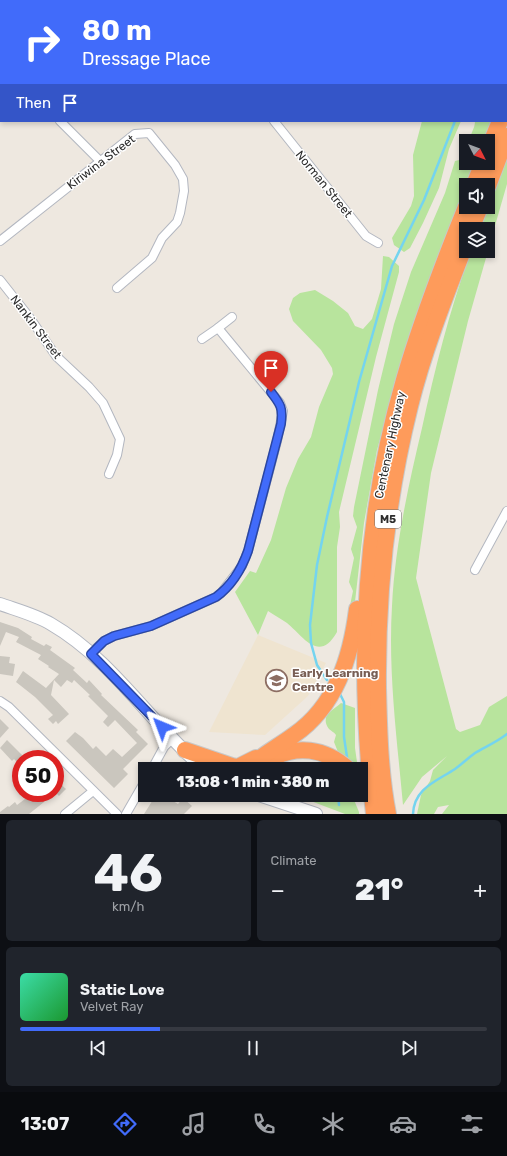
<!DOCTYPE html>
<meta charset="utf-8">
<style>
body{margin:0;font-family:Rubik,sans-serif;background:#20242c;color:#f1f3f6;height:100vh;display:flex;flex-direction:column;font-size:15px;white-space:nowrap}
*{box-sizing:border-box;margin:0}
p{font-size:13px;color:#9ea1a6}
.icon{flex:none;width:22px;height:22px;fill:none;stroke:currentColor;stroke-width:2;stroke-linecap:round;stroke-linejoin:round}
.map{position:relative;height:814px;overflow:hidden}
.drawer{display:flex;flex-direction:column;gap:6px;padding:6px;background:#0d0f14;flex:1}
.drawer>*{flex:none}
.banner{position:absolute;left:0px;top:0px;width:507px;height:122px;box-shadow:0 2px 6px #0003;background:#416bfa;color:#fff;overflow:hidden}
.needle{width:26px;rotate:132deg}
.fabs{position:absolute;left:459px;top:134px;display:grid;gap:8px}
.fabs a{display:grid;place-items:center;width:36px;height:36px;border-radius:0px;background:#171b24;box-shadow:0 2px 6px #0003;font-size:20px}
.speed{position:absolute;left:12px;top:750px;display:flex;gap:8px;font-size:20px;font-weight:700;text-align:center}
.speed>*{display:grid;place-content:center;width:52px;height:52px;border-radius:50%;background:#171b24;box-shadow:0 2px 6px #0003;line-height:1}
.speed .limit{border:6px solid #d22;background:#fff;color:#111}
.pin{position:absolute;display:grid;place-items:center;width:34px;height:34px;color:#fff;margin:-41px -17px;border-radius:50% 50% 50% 0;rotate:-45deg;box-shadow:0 0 4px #0007}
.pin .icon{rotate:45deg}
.me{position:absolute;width:44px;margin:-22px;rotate:316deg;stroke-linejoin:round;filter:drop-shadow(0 0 3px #0008)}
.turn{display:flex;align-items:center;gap:14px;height:84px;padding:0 16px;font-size:18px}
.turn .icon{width:52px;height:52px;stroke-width:2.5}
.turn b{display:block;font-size:28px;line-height:34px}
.then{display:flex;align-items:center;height:38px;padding:0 16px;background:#0003;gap:8px;font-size:15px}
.big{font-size:30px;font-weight:800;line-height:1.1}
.drawer .card{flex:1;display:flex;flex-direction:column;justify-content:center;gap:6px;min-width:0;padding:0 14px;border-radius:6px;background:#20242c}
.drawer .dial{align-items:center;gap:0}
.dial b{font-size:52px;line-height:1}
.song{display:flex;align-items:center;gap:12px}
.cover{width:48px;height:48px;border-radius:6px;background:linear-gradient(135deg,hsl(160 70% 55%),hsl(130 70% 35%))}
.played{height:4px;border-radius:2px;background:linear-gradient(90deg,#416bfa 30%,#363941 30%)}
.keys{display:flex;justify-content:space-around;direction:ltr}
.heat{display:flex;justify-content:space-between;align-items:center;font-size:22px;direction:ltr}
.drawer .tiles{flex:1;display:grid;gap:6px;grid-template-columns:1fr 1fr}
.card:last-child{grid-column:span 2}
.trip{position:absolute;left:138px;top:762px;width:230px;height:40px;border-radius:0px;background:#171b24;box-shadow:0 2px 6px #0003;font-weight:800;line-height:40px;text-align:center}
.dock{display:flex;height:64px;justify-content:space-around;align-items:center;background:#090b0e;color:#9ea1a6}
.dock .icon{width:28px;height:28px}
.dock .active{color:#416bfa}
.dock b{font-size:18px;color:#f1f3f6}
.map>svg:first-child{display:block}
.education{fill:#efe4d0}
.green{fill:#b8e49d}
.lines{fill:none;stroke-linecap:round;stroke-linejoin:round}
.stream{stroke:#74d4ef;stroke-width:2.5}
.building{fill:#cac6be}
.street-casing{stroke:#b3b7c0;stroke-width:10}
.secondary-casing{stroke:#b3b7c0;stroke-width:14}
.highway-casing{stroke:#c8c8c8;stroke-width:18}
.street{stroke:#fff;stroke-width:8}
.secondary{stroke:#fff;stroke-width:12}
.highway{stroke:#fe9b5b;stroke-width:16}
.route-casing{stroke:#2a46a2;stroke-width:10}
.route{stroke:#416bfa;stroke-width:7}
.labels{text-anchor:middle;stroke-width:3;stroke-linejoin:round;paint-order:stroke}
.shield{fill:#fff;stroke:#6c6c6c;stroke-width:1}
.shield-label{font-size:11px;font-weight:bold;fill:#2d2d2d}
.street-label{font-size:12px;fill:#2d2d2d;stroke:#fff}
.education-label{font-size:12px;font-weight:bold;fill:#785e54;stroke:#fff;text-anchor:start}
</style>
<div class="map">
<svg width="507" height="814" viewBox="0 0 507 814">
<rect width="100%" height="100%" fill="#eee8e0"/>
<path class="education" d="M 258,635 L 326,663 L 308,696 L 265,735 L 209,732 Z"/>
<g class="green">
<path d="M 422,121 L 461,121 L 449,149 L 439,188 L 423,223 L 410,248 L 404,252 L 394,245 L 392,238 L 411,206 L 414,196 L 413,155 Z"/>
<path d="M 475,121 L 491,121 L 484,141 L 470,141 C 470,133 475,129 475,121 Z"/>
<path d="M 507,147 L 507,184 L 488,250 L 488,229 L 478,229 L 486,207 L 488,207 L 488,201 Z"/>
<path d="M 466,149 L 466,163 L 476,163 L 427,290 L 392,397 L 377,450 L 364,523 L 353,619 C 348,608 351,602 353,591 L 349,582 L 354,558 L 351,549 L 357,527 L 353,516 L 354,507 L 378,390 L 394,324 L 411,272 L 445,193 L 455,161 L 459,160 Z"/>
<path d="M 471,251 L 488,251 L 468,321 L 431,473 L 416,578 L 456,729 L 460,732 L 480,725 L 489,707 L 507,696 L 507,814 L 442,814 L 449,805 L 438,807 L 434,814 L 417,814 L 421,795 L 430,781 L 433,770 L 447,756 L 422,777 L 403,805 C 397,739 388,672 392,606 C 395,546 408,487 422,428 C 435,368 450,309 471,251 Z"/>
<path d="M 383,256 L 389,257 L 399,266 L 399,272 L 376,357 L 339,512 L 340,527 L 337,547 L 337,632 C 319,664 303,636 287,623 C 281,619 274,615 268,611 L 258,635 L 235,592 L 250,571 L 256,573 L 271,540 L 286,488 L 298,459 L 311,437 L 319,407 L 333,374 L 332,368 L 321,350 L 293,321 L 289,309 L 293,298 L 300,293 L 315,290 L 333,301 L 348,313 L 355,326 L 363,329 L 372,319 L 381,289 Z"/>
<path d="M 341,703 L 355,708 L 355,748 L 358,769 L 354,769 L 338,752 L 334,742 L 336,735 C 334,732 331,731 329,729 C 319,715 334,710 341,703 Z"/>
<path d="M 295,795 L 352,795 L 359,812 L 359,814 L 345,814 Z"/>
</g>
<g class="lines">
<g class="stream">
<path d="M 506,39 L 507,38"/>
<path d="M 327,680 L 317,665 L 311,643 L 310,625 L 317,565 L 327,517 L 359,382 L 392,266 L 424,200 L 455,121"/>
<path d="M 339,692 L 344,702 L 344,737 L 347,757"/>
<path d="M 338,795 L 339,805"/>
<path d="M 413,814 C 414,788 437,781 455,769 C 462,764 468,758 475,753 C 485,747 497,742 507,734"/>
</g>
</g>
<g class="building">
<path d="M 0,622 L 18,628 L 32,637 L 31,639 L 44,646 L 46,644 L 52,647 L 50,650 L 75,668 L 73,670 L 87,683 L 89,680 L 102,694 L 101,695 L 138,730 L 136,732 L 148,744 L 123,769 L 128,774 L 114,788 L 66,741 L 75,732 L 83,738 L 93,749 L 96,746 L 106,756 L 113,749 L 122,757 L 137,743 L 115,720 L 108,727 L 103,722 L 108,716 L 88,696 L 90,695 L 74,680 L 72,683 L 67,680 L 61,687 L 54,680 L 51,695 L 69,714 L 58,724 L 56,721 L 53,724 L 48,719 L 53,715 L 35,697 L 16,682 L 23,671 L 46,688 L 59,674 L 48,667 L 49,666 L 38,659 L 41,655 L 16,642 L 19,637 L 6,632 L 0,646 Z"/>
<path d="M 0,656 L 10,657 L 9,663 L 15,664 L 13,676 L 0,674 Z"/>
<path d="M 0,719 L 9,728 L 0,738 Z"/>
<path d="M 7,740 L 24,757 L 30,752 L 37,759 L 21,759 L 21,766 L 14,759 L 12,761 L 0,748 Z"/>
<path d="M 55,779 L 66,789 L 59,796 L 55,792 Z"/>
<path d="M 33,793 L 37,793 L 44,802 L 29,814 L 0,814 L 0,812 L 8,806 L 9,807 L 15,802 L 17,805 Z"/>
<path d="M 156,795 L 170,795 L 168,798 L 178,804 L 183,798 L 192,806 L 184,814 L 144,814 Z"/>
</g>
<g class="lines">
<defs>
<g id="street">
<path d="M 178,0 L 179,1"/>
<path d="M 260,1 L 261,0"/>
<path d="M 0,69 L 1,70"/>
<path d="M 0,77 L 1,76"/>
<path d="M 60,121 L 100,161"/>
<path d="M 274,121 L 366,236 L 378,243"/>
<path d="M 0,241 L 135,134 L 149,133 L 175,165 L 183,179 L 184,191 L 180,213 L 177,222 L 162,238 L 152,258 L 117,288"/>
<path d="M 0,280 L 30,318 L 56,356 L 89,387 L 103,403 L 120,439 L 117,455 L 109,474"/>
<path d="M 218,328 L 232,317"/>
<path d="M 475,570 L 507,511"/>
<path d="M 91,653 L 104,641 L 114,636 L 151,626 L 216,597 L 221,593 L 242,566 L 248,551 L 277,441 L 283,411 L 280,403 L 218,328 L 202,339"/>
<path d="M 0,701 L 9,707 L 117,814"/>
<path d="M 152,769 L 164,747 L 173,738"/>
<path d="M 65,814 L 93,791"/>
<path d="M 126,814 L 145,781"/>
</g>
<g id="secondary">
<path d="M 0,604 C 17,610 36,615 51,624 C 113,660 151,724 204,769"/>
<path d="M 259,795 L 316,814"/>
</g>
<g id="highway">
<path d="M 506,104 L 507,101"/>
<path d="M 488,150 L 500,121"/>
<path d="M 474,185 L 483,163"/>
<path d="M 488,186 L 507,136"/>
<path d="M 471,229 L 480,207"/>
<path d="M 185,750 L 235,767 L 240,766 L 256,758"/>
<path d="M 269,760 C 296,744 325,748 348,769"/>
<path d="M 247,769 C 261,755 278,747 294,735 C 336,706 351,657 357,609"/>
<path d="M 374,814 C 357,669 363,521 404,380 C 421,321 443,264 466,207"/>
<path d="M 388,814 C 380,773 379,729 378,688 C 377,592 387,498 410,406 C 424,350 445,297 466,243"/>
</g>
</defs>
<use href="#street" class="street-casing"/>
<use href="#secondary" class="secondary-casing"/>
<use href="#highway" class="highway-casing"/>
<use href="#street" class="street"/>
<use href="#secondary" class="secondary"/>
<use href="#highway" class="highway"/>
</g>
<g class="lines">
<defs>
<path id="route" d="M 162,727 L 91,654 L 104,641 L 114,636 L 151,626 L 216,597 C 231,586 242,568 248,551 L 281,424 C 283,408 281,405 271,392"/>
</defs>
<use href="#route" class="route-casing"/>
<use href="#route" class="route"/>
</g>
<defs>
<symbol id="school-ring" viewBox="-11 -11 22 22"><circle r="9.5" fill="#fff" stroke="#8d6e63" stroke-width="1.5"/><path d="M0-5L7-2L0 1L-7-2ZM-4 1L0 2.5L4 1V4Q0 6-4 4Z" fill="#8d6e63"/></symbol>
</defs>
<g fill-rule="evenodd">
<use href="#school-ring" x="264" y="668" width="25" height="25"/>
</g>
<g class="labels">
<rect class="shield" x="375" y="510" width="26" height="18" rx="3"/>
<g class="shield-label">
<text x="388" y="523">M5</text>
</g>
<g class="street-label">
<text transform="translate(101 162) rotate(-37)" y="4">Kiriwina Street</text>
<text transform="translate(324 184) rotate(51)" y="4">Norman Street</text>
<text transform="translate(36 327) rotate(53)" y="4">Nankin Street</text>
<text transform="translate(390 445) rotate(-78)" y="4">Centenary Highway</text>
</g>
<g class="education-label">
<text x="292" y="677">Early Learning<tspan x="292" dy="14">Centre</tspan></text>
</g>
</g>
</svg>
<div class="fabs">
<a><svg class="needle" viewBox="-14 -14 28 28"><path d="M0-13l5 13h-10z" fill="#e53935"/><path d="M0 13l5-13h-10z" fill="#9ea1a6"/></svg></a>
<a><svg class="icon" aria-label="sound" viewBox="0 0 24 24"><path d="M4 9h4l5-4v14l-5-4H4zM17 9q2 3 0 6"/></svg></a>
<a><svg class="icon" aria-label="layers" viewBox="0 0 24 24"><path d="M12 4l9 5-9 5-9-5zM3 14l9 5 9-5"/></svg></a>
</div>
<div class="speed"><div class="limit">50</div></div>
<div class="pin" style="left:271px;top:392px;background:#d93025"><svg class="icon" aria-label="arrive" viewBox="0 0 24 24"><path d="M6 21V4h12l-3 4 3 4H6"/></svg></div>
<svg class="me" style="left:162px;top:727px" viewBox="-20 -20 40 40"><path d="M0-17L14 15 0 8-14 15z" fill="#416bfa" stroke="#fff" stroke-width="4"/></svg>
<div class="trip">13:08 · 1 min · 380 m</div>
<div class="banner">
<div class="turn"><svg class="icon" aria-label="right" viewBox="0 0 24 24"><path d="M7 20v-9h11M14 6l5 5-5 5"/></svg><div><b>80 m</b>Dressage Place</div></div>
<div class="then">Then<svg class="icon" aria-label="arrive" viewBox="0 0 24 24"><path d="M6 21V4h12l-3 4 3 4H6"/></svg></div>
</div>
</div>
<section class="drawer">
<div class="tiles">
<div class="card dial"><b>46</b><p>km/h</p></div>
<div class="card"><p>Climate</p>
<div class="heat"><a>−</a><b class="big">21°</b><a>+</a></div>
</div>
<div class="card">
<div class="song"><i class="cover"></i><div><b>Static Love</b><p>Velvet Ray</p></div></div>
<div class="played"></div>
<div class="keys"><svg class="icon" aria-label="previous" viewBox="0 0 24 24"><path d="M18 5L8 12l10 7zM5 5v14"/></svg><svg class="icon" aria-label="pause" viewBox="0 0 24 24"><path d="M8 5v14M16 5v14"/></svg><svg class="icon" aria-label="next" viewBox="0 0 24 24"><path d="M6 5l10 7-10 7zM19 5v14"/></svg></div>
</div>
</div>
</section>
<nav class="dock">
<b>13:07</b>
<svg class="icon active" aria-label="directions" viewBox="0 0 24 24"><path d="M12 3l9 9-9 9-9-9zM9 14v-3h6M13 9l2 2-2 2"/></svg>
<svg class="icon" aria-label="music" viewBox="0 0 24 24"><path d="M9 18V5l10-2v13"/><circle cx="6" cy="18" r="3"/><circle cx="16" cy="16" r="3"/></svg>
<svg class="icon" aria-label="phone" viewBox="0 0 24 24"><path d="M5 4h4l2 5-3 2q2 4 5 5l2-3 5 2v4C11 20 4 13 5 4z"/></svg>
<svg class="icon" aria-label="climate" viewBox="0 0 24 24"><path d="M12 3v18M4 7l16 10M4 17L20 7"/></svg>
<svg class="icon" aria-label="car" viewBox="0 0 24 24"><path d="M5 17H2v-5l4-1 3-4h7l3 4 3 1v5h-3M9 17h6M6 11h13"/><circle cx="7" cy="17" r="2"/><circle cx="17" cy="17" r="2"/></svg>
<svg class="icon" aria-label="filters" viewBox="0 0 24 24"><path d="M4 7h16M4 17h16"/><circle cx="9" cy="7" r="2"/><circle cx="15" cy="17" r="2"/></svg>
</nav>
